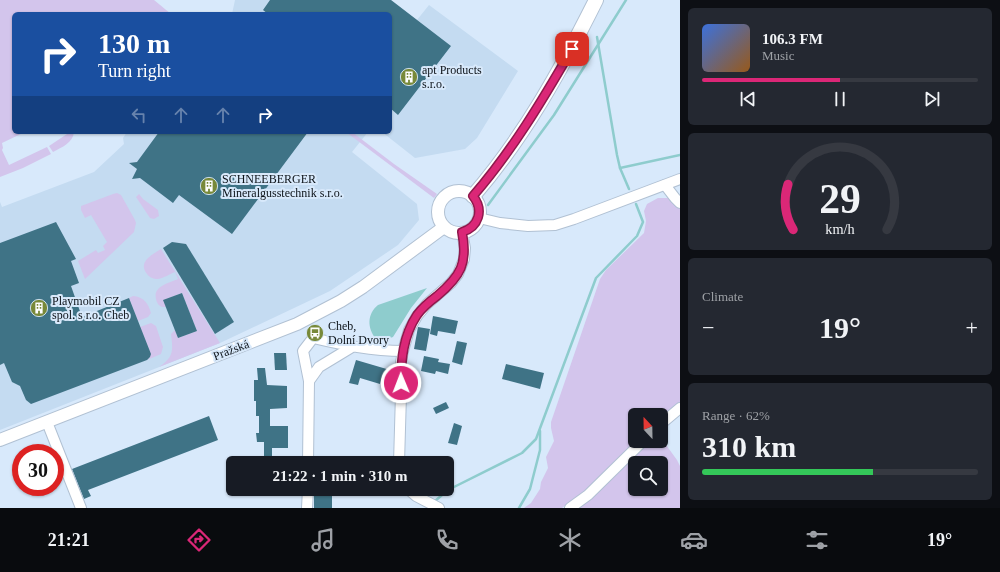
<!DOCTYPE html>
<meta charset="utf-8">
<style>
body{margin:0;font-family:"Times New Roman",serif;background:#242831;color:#f1f3f6;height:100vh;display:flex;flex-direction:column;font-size:15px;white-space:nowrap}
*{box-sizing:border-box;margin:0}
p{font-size:13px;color:#9ea1a6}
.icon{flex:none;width:22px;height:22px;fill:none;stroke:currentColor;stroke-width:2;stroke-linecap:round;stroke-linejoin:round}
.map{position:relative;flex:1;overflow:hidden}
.drawer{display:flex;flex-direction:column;gap:8px;padding:8px;background:#0d0f14;width:320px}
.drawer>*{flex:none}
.guide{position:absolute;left:12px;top:12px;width:380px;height:122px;border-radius:6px;box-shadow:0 1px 3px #0004;background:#1a4fa0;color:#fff;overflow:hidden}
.needle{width:26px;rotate:338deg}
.controls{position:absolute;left:628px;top:408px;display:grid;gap:8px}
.controls a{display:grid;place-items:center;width:40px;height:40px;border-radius:6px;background:#171b24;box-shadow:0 1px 3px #0004;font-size:20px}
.speed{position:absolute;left:12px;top:444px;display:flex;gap:8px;font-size:20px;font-weight:700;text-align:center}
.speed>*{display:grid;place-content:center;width:52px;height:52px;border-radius:50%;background:#171b24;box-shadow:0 1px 3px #0004;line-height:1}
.speed .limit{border:6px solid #d22;background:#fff;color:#111}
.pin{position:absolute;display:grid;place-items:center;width:34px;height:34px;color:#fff;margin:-17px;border-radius:8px;box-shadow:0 2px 6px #0006}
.me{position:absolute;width:44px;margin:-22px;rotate:359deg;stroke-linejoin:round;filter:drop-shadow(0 0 3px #0008)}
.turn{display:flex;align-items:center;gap:14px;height:84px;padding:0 20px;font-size:18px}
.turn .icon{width:52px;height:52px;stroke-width:2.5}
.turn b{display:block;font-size:28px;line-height:34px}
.lanes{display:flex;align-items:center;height:38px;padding:0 20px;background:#0003;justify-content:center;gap:20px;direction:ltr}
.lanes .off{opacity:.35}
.big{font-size:30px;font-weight:700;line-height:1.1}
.drawer .card{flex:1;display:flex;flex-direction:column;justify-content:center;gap:6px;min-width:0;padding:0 14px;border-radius:6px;background:#242831}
.drawer .dial{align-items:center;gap:0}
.dial svg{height:104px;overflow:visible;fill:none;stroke:#363941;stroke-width:7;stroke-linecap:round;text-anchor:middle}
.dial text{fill:#f1f3f6;stroke:none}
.song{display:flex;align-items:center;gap:12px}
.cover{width:48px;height:48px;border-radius:6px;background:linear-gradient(135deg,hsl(220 70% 55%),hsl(30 70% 35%))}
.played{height:4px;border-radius:2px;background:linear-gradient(90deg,#db2777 50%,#363941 50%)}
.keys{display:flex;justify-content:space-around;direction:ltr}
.heat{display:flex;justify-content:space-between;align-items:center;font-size:22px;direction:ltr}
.charge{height:6px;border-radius:3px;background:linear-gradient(90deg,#34c759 62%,#363941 0)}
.trip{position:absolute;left:226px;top:456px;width:228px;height:40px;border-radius:6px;background:#171b24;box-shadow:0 1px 3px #0004;font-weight:700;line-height:40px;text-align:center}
.tabs{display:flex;height:64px;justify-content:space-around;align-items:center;background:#090b0e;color:#9ea1a6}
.tabs .icon{width:28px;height:28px}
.tabs .on{color:#db2777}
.tabs b{font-size:18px;color:#f1f3f6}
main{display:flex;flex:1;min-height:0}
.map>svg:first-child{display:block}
.built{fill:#c4dbf1}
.green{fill:#d3c5ec;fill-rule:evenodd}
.water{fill:#8ecccd}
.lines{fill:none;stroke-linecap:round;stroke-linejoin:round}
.stream{stroke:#8ecccd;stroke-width:2.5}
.building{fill:#3f7386}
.minor-casing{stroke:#b1c1d3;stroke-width:12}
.major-casing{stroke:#b1c1d3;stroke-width:14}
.highway-casing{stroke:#b1c1d3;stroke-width:16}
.minor{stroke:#fff;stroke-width:10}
.major{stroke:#fff;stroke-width:12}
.highway{stroke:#fff;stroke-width:14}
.route-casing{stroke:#8e194d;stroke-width:10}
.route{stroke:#db2777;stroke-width:7}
.labels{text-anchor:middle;stroke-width:4;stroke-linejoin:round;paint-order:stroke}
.poi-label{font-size:12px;fill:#0c1218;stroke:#d8e9fb;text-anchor:start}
.street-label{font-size:12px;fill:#0c1218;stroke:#d8e9fb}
</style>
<main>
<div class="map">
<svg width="680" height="508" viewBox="0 0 680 508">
<rect width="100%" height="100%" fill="#d8e9fb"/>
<g class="built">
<path d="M 235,0 L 391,0 L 417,20 L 429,5 L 518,71 L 477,138 L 465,149 L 415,158 L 382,132 L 390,132 L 390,14 L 232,14 Z"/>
<path d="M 127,132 L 368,132 L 352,152 L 417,204 L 419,220 L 398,245 L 330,291 L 220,343 L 0,430 L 0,202 L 2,207 L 94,172 L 124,144 L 123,138 Z"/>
</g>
<g class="green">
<path d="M 0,0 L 154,0 L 171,14 L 14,14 L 14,132 L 25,132 L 2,143 L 3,148 L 2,150 L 9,165 L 47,147 L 51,154 L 23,168 L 0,177 Z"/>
<path d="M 70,132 L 74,132 C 73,143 62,147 53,152 L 49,146 Z"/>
<path d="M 346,132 L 352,132 L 394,164 L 437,194 L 434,198 Z"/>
<path d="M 117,193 L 121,195 L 135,220 L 136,223 L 134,232 L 85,279 L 78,261 L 96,250 L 98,253 L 105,250 L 103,246 L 107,242 L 91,215 L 85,218 L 81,210 L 81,206 L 113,194 Z"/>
<path d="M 139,194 L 143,199 L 158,210 L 159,216 L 154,219 L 150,218 L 136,197 Z"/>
<path d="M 658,198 L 669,198 L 680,208 L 680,402 L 661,419 L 661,415 L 635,415 L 635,441 L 638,441 L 595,483 L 562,508 L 524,508 L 531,503 L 540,489 L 541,482 L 548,468 L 546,457 L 554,441 L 551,428 L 551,422 L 600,279 L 606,270 L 644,233 L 646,221 L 644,211 L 647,204 Z"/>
<path d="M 161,249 L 220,343 L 159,367 C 174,357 173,350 171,334 L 175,330 L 178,338 L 197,331 L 182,293 L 164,300 L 166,307 L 162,307 C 158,305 157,303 156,299 C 153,286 169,283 178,279 L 175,272 C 170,274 164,278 158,279 C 153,279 149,277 147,274 C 137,262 153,254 161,249 Z"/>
<path d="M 133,296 C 144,297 148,303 151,313 L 148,317 L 138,321 L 129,298 Z"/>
<path d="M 151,323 L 156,326 L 163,347 L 161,354 L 147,360 L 150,357 L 150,352 L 140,327 Z"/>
<path d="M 661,438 L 677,460 L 680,466 L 680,508 L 579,508 L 592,498 L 651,441 L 661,441 ZM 635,463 L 661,463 L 661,489 L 635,489 Z"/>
</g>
<path class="water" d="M 427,288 L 411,308 L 393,337 L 387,339 L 376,339 C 367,328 367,314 378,305 Z"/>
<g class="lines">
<g class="stream">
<path d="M 597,37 L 617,155 L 620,168 L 629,189"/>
<path d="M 620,168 L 680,155"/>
<path d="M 488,205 L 554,115 L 626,0"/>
<path d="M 435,501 L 448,490 L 522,453 L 536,439 L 596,278 L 637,236 L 643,222 L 636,204"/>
<path d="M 519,508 L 530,489 L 540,450 L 540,431"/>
</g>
</g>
<g class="building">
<path d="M 270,0 L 391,0 L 451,46 L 398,115 L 390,108 L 390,14 L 268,14 L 263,10 Z"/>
<path d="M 159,132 L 308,132 L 232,234 L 179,195 L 173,203 L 140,178 L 132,179 L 137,169 L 129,163 L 137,162 Z"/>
<path d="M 56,222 L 76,259 L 71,261 L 79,283 L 71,286 L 82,317 L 129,298 L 151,354 L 150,357 L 147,360 L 31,404 L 26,400 L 20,386 L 12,382 L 4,363 L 0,365 L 0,243 Z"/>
<path d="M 172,242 L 186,244 L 234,322 L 215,334 L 163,248 Z"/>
<path d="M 182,293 L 197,331 L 178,338 L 163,300 Z"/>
<path d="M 433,316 L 458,321 L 455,334 L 438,331 L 437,336 L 430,334 Z"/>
<path d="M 418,327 L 430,329 L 426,351 L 414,349 Z"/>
<path d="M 457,341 L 467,343 L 462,365 L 452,362 Z"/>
<path d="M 274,353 L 286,353 L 287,370 L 275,370 Z"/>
<path d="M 424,356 L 439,359 L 438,362 L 450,364 L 448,374 L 436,371 L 435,374 L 421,371 Z"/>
<path d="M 356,360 L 390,370 L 386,382 L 381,380 L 380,384 L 360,378 L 358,385 L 349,383 Z"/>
<path d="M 506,364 L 544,373 L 540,389 L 502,379 Z"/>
<path d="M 257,368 L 265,368 L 267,385 L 287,386 L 287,408 L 270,409 L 270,426 L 288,426 L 288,448 L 272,448 L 272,458 L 264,458 L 264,442 L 257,442 L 256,433 L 259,433 L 259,416 L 256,416 L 256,401 L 254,401 L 254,380 L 258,380 Z"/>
<path d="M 446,402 L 449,408 L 436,414 L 433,408 Z"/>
<path d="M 209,416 L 218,440 L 88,490 L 91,496 L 84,499 L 72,469 Z"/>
<path d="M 454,423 L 462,426 L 457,445 L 448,443 Z"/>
<path d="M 315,456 L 332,456 L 332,463 L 314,463 Z"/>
<rect x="314" y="489" width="18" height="19"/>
<path d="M 351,489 L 382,489 L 381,496 L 351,496 Z"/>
</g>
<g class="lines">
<defs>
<g id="minor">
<path d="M 665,185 L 675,198 L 680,203"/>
<path d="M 479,218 L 500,223 L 528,226 L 555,225 L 574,219 L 680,179"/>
<path d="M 352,347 L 319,367 L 309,381 L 303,351 L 313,338 C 343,345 372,351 403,351"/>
<path d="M 47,422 L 81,508"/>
<path d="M 661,424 L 680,408"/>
<path d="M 308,463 L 309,381"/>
<path d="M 399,463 L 401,394 L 401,362 L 403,351 L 409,330 L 417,316 L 427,304 L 451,283 L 458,274 L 464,259 L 465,248 L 462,232"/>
<path d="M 408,489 L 416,496 L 439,508"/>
<path d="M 307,508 L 308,489"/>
<path d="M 570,508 L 588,495 L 643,441"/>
</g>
<g id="major">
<circle cx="459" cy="212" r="21"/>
<path d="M 0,440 L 297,324 L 341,301 L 363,287 L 444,227"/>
</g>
<path id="highway" d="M 473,196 C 524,137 561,70 596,0"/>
</defs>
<use href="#minor" class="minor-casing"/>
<use href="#major" class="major-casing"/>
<use href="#highway" class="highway-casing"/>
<use href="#minor" class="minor"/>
<use href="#major" class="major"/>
<use href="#highway" class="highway"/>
</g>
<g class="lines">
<defs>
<path id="route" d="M 401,383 C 401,360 403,336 417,315 C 422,308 429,302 437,296 C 461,276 468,263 462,232 C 479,227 484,210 473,196 C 512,151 542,101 572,49"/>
</defs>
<use href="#route" class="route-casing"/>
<use href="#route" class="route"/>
</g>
<defs>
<symbol id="building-disc" viewBox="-11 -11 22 22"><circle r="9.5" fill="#788939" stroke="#d8e9fb"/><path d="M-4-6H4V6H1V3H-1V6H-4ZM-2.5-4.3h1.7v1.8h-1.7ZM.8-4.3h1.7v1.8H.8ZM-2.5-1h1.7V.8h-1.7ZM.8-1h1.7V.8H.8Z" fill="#fff"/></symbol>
<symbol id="bus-disc" viewBox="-11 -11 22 22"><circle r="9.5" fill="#788939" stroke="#d8e9fb"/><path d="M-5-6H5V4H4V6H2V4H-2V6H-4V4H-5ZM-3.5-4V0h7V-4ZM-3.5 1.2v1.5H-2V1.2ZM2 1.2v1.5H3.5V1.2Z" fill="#fff"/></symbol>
</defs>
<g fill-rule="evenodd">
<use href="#building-disc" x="399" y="67" width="20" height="20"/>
<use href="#building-disc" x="199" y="176" width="20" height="20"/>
<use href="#building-disc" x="29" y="298" width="20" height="20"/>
<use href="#bus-disc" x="305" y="323" width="20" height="20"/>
</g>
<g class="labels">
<g class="poi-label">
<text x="422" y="74">apt Products<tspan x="422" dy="14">s.r.o.</tspan></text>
<text x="222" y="183">SCHNEEBERGER<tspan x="222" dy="14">Mineralgusstechnik s.r.o.</tspan></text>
<text x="52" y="305">Playmobil CZ<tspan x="52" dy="14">spol. s r.o. Cheb</tspan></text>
<text x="328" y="330">Cheb,<tspan x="328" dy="14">Dolní Dvory</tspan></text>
</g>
<g class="street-label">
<text transform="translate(231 350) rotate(-21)" y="4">Pražská</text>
</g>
</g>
</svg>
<div class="controls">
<a><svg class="needle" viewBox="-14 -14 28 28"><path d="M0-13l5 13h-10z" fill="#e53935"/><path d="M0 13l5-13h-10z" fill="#9ea1a6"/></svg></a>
<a><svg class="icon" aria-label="search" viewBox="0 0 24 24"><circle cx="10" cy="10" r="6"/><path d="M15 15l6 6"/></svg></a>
</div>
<div class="speed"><div class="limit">30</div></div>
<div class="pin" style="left:572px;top:49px;background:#d93025"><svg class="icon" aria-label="arrive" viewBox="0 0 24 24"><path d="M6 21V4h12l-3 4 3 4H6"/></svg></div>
<svg class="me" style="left:401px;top:383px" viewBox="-20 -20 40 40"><circle r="17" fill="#db2777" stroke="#fff" stroke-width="3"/><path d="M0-11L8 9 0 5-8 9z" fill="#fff"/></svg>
<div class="trip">21:22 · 1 min · 310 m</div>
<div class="guide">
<div class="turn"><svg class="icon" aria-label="right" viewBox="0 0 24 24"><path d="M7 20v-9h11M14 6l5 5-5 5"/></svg><div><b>130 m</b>Turn right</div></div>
<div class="lanes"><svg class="icon off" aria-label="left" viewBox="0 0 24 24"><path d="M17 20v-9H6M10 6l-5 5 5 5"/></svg><svg class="icon off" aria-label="ahead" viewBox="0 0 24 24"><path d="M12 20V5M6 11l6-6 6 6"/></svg><svg class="icon off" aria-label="ahead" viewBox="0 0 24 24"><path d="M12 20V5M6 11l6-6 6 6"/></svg><svg class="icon" aria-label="right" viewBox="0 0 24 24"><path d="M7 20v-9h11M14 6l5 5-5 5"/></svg></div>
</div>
</div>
<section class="drawer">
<div class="card">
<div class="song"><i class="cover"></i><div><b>106.3 FM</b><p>Music</p></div></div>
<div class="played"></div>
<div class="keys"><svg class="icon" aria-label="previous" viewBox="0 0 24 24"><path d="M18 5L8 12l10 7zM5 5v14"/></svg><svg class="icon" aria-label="pause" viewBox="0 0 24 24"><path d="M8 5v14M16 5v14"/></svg><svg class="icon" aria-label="next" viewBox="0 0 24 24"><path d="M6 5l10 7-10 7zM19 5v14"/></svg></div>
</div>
<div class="card dial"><svg viewBox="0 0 100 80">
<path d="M14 69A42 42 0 1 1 86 69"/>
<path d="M14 69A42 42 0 0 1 10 34" stroke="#db2777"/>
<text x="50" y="56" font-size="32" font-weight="700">29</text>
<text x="50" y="72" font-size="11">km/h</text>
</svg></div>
<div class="card"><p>Climate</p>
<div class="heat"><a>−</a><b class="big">19°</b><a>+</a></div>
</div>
<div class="card"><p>Range · 62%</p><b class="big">310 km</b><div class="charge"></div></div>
</section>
</main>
<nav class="tabs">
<b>21:21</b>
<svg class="icon on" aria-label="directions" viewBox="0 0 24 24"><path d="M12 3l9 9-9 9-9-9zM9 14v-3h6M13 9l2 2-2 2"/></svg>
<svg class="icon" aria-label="music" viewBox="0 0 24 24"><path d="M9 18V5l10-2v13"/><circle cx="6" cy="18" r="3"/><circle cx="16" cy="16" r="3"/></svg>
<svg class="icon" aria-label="phone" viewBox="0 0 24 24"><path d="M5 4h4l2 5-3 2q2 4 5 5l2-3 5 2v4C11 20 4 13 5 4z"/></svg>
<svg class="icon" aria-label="climate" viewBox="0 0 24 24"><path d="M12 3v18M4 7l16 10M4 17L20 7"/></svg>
<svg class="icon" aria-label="car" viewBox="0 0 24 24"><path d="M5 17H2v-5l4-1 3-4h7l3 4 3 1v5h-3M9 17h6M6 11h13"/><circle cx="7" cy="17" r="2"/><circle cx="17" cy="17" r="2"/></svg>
<svg class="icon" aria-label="filters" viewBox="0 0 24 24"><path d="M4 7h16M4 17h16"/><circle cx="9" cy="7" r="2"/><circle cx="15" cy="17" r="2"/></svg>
<b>19°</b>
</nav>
